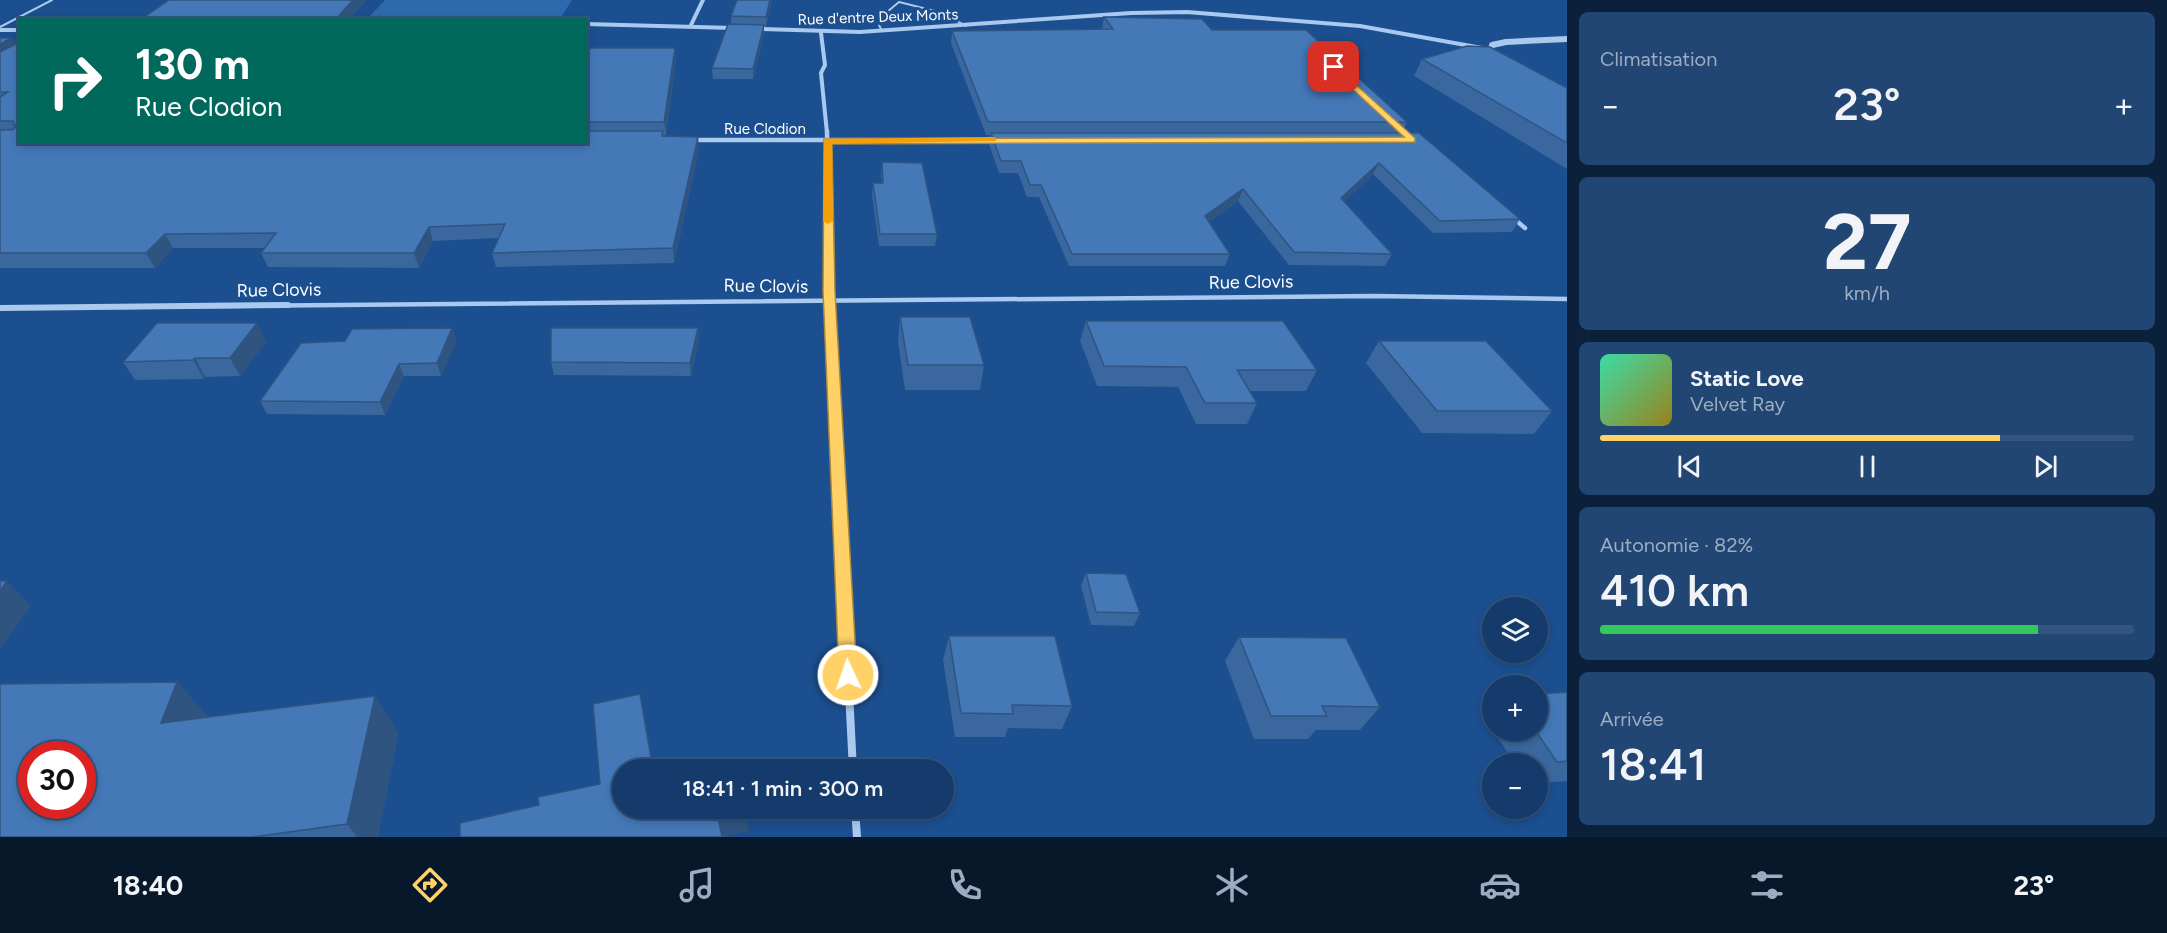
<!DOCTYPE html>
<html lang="fr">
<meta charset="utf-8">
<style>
body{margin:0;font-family:Figtree,sans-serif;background:#214673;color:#f1f3f6;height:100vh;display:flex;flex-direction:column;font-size:22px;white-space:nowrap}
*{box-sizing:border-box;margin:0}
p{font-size:20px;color:#9dadc1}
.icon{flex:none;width:33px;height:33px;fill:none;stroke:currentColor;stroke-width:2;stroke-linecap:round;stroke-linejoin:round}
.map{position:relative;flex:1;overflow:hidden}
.side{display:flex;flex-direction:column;gap:12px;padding:12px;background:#0b203b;width:600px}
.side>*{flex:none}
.banner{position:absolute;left:18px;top:18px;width:570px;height:126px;border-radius:0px;box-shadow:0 3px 9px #0003,0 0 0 2px #33557e;background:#00695c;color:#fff;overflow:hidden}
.fabs{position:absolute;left:1482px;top:597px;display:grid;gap:12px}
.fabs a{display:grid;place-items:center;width:66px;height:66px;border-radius:50%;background:#143b6b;box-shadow:0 3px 9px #0003,0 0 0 2px #33557e;font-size:30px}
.speed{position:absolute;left:18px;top:741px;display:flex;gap:12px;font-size:30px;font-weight:700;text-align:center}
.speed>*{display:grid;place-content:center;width:78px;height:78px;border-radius:50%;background:#143b6b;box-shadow:0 3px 9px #0003,0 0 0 2px #33557e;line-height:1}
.speed .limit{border:9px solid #d22;background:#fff;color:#111}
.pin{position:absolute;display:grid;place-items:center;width:51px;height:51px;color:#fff;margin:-26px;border-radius:12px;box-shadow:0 3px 9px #0006}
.me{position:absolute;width:66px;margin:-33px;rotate:357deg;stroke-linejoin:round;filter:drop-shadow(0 0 4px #0008)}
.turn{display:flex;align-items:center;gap:21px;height:126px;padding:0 18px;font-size:27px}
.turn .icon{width:78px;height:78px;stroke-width:2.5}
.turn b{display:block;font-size:42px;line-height:51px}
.big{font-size:45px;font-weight:600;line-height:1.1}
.side .tile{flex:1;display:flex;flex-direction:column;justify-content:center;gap:9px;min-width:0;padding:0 21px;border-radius:9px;background:#214673}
.side .dial{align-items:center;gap:0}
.dial b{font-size:78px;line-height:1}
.song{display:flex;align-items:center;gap:18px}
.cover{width:72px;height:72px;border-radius:9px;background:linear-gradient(135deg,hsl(160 70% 55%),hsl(50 70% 35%))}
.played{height:6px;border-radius:3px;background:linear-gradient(90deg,#ffd166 75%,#33557e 75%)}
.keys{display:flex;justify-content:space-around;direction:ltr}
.heat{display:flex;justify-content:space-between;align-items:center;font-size:33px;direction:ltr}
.charge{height:9px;border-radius:4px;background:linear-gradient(90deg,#34c759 82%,#33557e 0)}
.trip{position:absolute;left:612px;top:759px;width:342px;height:60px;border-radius:30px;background:#143b6b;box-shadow:0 3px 9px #0003,0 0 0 2px #33557e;font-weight:600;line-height:60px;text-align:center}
.dock{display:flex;height:96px;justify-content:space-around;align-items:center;background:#08182b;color:#9dadc1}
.dock .icon{width:42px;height:42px}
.dock .on{color:#ffd166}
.dock b{font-size:27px;color:#f1f3f6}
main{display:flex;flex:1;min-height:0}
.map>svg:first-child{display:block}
.green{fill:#2e69ad}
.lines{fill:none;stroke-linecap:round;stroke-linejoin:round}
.service{stroke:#a9c9ee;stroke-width:2}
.minor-far3{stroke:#a9c9ee;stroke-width:4}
.minor-far2{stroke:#a9c9ee;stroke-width:4.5}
.minor-far1{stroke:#a9c9ee;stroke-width:6}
.minor{stroke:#a9c9ee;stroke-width:8}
.tertiary{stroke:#a9c9ee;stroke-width:6}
.wall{fill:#3a679d}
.shaded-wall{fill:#305480}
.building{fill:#4478b7;stroke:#305480;stroke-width:1.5;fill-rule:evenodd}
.route{fill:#ffd166;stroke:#a68842;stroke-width:1.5}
.slow{fill:#f59e0b}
.labels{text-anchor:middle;stroke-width:6;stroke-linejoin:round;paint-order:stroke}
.far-street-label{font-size:15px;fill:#fff;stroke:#1b4f8f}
.street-label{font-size:18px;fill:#fff;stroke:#1b4f8f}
</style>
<main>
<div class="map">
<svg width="1567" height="837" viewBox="0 0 1567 837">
<rect width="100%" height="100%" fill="#1b4f8f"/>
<path class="green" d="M 385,0 L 572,0 L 560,19 L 367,19 Z"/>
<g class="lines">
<g class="service">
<path d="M 0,27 L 52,0"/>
<path d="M 882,31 L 879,25 L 887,12 L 899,2 L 943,13 L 966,26"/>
</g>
<g class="minor-far3">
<path d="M 586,24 L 733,28"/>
<path d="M 691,25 L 703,0"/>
<path d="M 758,29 L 860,32 L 1131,13 L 1187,12 L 1360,26 L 1482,48"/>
<path d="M 0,30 L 20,30"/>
<path d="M 821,33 L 825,65 L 821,73 L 827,133"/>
</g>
<g class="minor-far2">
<path d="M 827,131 L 830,307"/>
<path d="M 692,140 L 997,140"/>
<path d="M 1512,217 L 1525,228"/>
<path d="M 116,307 L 1375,296 L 1567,299"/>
</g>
<g class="minor-far1">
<path d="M 830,305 L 841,536"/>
<path d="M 0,308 L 288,305"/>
</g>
<g class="minor">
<path d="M 841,535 L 853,770"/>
<path d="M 855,808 L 857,837"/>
</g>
<path class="tertiary" d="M 1498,57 L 1491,50 L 1492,45 L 1506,42 L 1567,39"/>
</g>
<g class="wall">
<path d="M 772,0 L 766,27 L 764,27 L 764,35 L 753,79 L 713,79 L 712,68 L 731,24 L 731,16 Z"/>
<path d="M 1104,17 L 1212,30 L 1407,122 L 1402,133 L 1520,219 L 1512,232 L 1433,233 L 1373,174 L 1344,202 L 1392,254 L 1385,266 L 1289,265 L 1238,201 L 1209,222 L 1230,254 L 1225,266 L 1069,266 L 1039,197 L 1027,197 L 1018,173 L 999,173 L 989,144 L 990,135 L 986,135 L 951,43 L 952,31 L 1102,29 Z"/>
<path d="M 0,38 L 11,38 L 15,45 L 586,142 L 586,48 L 676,60 L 666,135 L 664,135 L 664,136 L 699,150 L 674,263 L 496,267 L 492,253 L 499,238 L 433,241 L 419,268 L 268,267 L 261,253 L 265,248 L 173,248 L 155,268 L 0,268 Z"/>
<path d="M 1422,59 L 1567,88 L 1567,169 L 1414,76 Z"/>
<path d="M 882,162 L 937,234 L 935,246 L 879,246 L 872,195 L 873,183 L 882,183 L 881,174 Z"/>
<path d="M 900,317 L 984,365 L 980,390 L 905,390 L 898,342 Z"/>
<path d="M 1086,321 L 1317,370 L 1306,391 L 1249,391 L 1257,403 L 1247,424 L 1196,424 L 1178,387 L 1097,386 L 1080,341 Z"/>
<path d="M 452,328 L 456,341 L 441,376 L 404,376 L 385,415 L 267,414 L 260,401 L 345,341 Z"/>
<path d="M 698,328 L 699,341 L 691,376 L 554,375 L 551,362 Z"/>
<path d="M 1379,341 L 1552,411 L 1534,434 L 1422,433 L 1366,363 Z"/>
<path d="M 266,342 L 240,376 L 205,377 L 204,379 L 135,380 L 123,362 Z"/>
<path d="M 1086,573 L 1140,613 L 1134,626 L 1091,625 L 1081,586 Z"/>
<path d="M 949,636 L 1072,706 L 1062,729 L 1008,728 L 1005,737 L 955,737 L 943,660 Z"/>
<path d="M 1239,637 L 1380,707 L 1360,730 L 1316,730 L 1308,739 L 1254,739 L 1225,661 Z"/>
<path d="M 177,682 L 208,717 L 375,696 L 398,734 L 378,837 L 0,837 Z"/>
<path d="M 1567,692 L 1567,781 L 1538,783 L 1538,764 L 1515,764 L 1493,730 L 1538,730 Z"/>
<path d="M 1492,712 L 1492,730 L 1485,719 Z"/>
</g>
<g class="shaded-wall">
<path d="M 353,0 L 367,0 L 349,20 L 335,20 Z"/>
<path d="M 770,0 L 772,0 L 766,27 L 766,17 Z"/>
<path d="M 764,25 L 764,35 L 753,79 L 753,69 Z"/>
<path d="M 11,38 L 18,50 L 0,60 L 0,44 Z"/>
<path d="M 675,48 L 676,60 L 666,135 L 664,122 Z"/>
<path d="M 698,137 L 699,150 L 674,263 L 673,248 Z"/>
<path d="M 1379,163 L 1373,174 L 1336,210 L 1341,198 Z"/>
<path d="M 1243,189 L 1238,201 L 1200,228 L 1205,216 Z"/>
<path d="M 429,227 L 433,241 L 419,268 L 414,253 Z"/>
<path d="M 165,234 L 173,248 L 155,268 L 146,253 Z"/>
<path d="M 257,323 L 266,342 L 240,376 L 230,358 Z"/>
<path d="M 452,328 L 456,341 L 441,376 L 437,363 Z"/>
<path d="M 698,328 L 699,341 L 691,376 L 690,363 Z"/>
<path d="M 195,358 L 205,377 L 204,379 L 193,360 Z"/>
<path d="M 399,364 L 404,376 L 385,415 L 380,402 Z"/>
<path d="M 7,581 L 31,606 L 0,649 L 0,591 Z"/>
<path d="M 177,682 L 211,720 L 161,723 Z"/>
<path d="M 640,694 L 645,716 L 654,770 L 653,770 Z"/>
<path d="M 375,696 L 398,734 L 378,837 L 357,837 L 347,824 Z"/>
<path d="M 747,810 L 749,831 L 725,837 L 720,837 L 718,818 Z"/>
</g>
<g class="building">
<path d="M 169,0 L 353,0 L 335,20 L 140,20 Z"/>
<path d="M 737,0 L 770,0 L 766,17 L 731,16 Z"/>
<path d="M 1104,17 L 1202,19 L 1212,30 L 1306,30 L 1407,122 L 988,122 L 952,31 L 1113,29 Z"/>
<path d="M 728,24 L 764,25 L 753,69 L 712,68 Z"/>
<path d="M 0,38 L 11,38 L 0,44 Z"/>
<path d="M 16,38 L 20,38 L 20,142 L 586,142 L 586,131 L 663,131 L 662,136 L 698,137 L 673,248 L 492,253 L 505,224 L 429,227 L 414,253 L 261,253 L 276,233 L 165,234 L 146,253 L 0,253 L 0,130 L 12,130 L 16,127 L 13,121 L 0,121 L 0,97 L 8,92 L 0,92 L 0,52 L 16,44 Z"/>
<path d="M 1467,46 L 1490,47 L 1567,88 L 1567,143 L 1422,59 Z"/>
<path d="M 586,48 L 675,48 L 664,122 L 586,122 Z"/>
<path d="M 991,133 L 1419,133 L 1520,219 L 1440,221 L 1379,163 L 1341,198 L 1392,254 L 1294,252 L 1243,189 L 1205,216 L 1230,254 L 1072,254 L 1041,185 L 1030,185 L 1021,161 L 1001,161 Z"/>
<path d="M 882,162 L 922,163 L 937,234 L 880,234 L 873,183 L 883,183 Z"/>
<path d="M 900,317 L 970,317 L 984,365 L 908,365 Z"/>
<path d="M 1086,321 L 1283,321 L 1317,370 L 1237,370 L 1257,403 L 1205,403 L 1186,367 L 1104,366 Z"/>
<path d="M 157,323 L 257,323 L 230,358 L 195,358 L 193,360 L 123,362 Z"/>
<path d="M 452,328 L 437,363 L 399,364 L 380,402 L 260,401 L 301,343 L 345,341 L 352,329 Z"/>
<path d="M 551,328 L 698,328 L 690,363 L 551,362 Z"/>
<path d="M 1379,341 L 1486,341 L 1552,411 L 1437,411 Z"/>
<path d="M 1086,573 L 1126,574 L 1140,613 L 1096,612 Z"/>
<path d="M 0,581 L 7,581 L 0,591 Z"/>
<path d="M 949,636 L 1055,636 L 1072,706 L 1012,705 L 1013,714 L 961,713 Z"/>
<path d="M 1239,637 L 1346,638 L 1380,707 L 1322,706 L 1327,716 L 1271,716 Z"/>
<path d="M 177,682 L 161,723 L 375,696 L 347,824 L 253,837 L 0,837 L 0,684 ZM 32,754 L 82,754 L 82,806 L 32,806 Z"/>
<path d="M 1567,692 L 1567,761 L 1557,762 L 1535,730 L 1538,730 L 1538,694 Z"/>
<path d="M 640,694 L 653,770 L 622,770 L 622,808 L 747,808 L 747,810 L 718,818 L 722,837 L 460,837 L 460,823 L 539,805 L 538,797 L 600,784 L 593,704 Z"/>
<path d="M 737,759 L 739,770 L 668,770 L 709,762 L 710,766 Z"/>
</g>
<path class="route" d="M 1334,65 L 1415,138 L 1415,142 L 832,144 L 835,291 L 857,675 L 855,680 L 848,682 L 842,680 L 839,675 L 823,291 L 824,139 L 1404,137 L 1331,69 L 1331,66 Z"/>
<path class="slow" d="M 993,137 L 996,138 L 996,141 L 832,144 L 833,221 L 828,224 L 823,221 L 824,139 Z"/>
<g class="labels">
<g class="far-street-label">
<text transform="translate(878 17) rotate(-2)" y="5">Rue d'entre Deux Monts</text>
<text x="765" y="134">Rue Clodion</text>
</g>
<g class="street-label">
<text transform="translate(1251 282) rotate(-1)" y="6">Rue Clovis</text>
<text transform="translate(766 286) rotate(1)" y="6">Rue Clovis</text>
<text transform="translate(279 290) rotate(-1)" y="6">Rue Clovis</text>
</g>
</g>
</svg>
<div class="fabs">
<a><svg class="icon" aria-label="layers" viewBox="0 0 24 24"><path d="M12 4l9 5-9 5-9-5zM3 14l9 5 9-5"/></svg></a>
<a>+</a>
<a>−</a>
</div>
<div class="speed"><div class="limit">30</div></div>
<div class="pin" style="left:1334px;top:67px;background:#d93025"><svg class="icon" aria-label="arrive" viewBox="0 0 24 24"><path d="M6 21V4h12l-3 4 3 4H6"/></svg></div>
<svg class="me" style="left:848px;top:675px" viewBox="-20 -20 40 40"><circle r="17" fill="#ffd166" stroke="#fff" stroke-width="3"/><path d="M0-11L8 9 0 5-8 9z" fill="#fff"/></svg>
<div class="trip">18:41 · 1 min · 300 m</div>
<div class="banner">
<div class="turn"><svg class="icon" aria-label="right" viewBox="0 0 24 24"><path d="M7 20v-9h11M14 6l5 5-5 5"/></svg><div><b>130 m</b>Rue Clodion</div></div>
</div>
</div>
<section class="side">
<div class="tile"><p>Climatisation</p>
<div class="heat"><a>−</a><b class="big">23°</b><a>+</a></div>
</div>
<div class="tile dial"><b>27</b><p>km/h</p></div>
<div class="tile">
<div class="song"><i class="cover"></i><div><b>Static Love</b><p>Velvet Ray</p></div></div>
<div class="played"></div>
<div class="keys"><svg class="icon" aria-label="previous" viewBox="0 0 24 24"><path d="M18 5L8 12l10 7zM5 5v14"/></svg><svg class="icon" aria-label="pause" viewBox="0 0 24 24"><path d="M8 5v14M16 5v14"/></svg><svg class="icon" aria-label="next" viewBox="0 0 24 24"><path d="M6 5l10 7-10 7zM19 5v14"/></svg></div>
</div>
<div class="tile"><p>Autonomie · 82%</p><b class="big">410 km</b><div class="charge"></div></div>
<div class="tile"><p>Arrivée</p><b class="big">18:41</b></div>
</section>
</main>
<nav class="dock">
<b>18:40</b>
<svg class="icon on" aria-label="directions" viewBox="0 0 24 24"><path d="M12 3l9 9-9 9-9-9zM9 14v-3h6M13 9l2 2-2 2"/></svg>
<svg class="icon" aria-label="music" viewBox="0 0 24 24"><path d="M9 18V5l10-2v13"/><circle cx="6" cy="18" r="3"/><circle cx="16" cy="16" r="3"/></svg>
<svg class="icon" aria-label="phone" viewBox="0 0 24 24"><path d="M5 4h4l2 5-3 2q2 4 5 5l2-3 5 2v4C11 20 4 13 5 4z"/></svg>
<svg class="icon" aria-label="climate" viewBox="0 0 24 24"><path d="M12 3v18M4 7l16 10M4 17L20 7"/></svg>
<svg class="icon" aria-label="car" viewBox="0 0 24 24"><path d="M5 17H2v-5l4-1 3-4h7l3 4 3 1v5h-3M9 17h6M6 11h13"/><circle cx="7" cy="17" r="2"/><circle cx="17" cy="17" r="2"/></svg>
<svg class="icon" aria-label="filters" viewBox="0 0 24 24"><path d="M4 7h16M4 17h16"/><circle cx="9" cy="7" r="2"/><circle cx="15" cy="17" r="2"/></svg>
<b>23°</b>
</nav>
